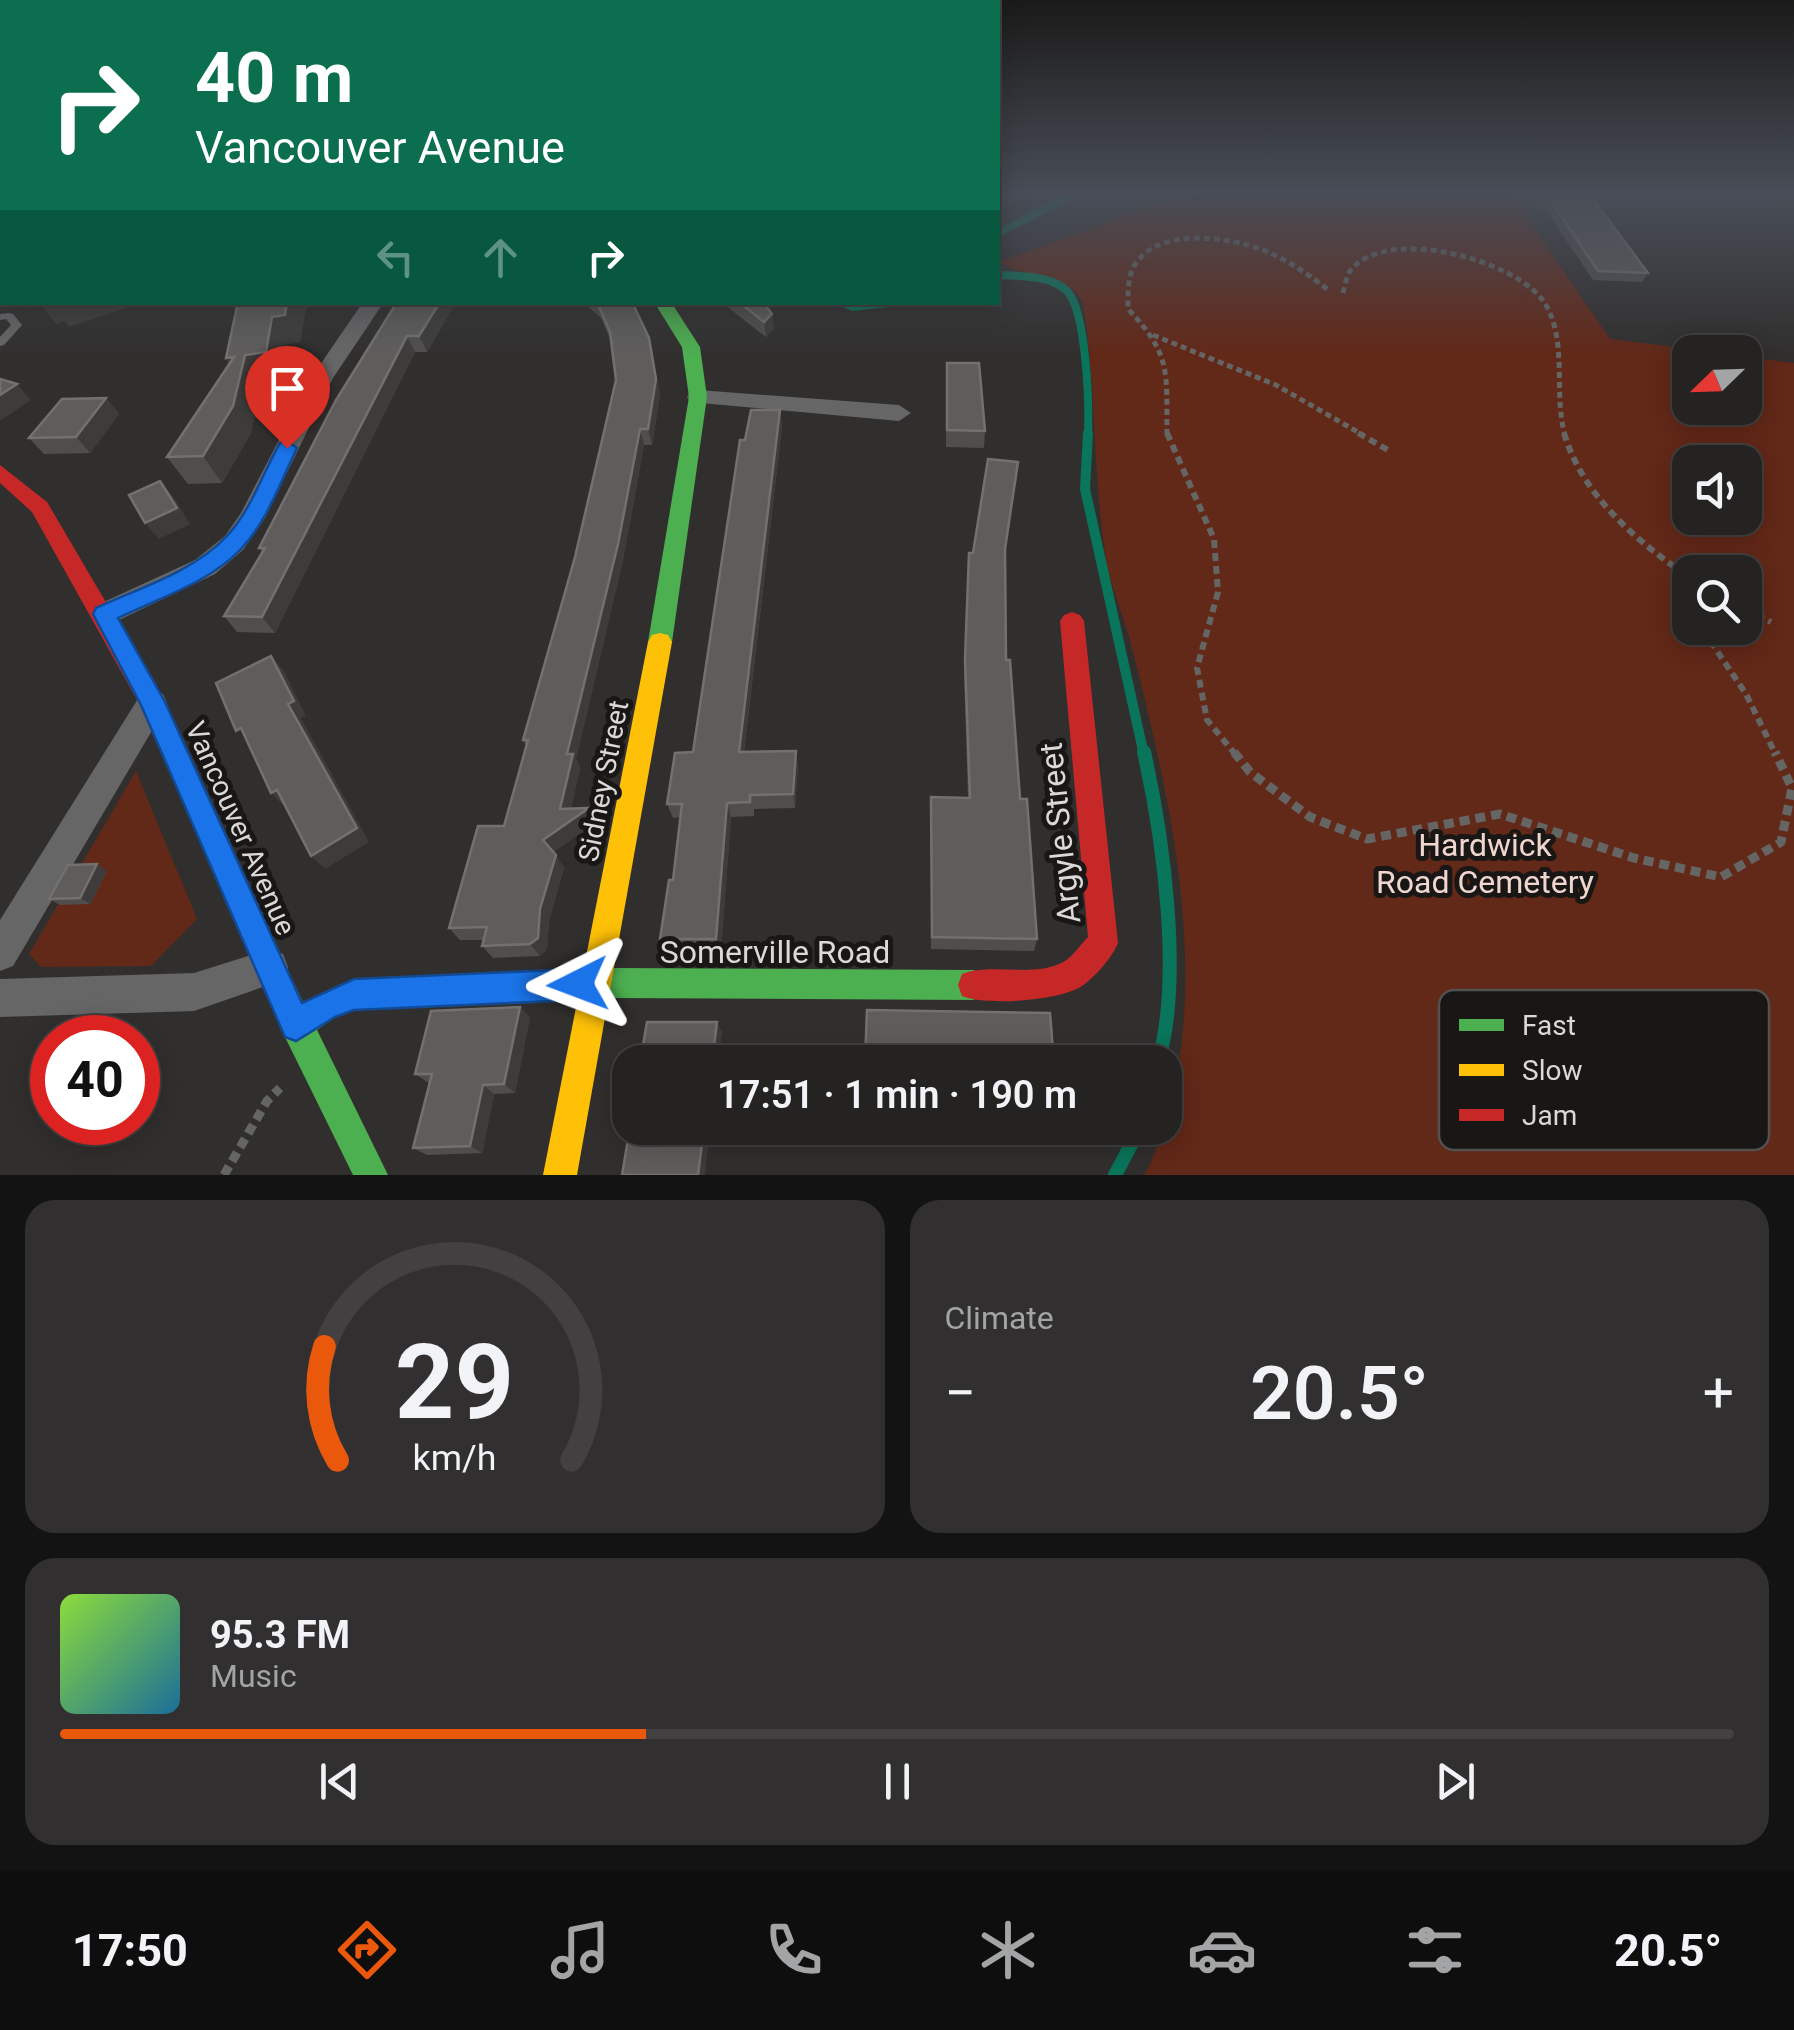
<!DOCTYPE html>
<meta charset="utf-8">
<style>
body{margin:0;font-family:Roboto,sans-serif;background:#312f2f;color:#f1f3f6;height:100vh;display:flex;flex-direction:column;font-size:38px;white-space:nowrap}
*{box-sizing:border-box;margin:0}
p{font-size:32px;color:#a3a4a5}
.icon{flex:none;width:55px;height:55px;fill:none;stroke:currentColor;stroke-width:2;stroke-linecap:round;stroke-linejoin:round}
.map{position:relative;height:1175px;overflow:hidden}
.details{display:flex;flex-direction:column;gap:25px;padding:25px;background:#141313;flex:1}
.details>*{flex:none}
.banner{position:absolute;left:0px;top:0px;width:1000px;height:305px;box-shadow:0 5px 25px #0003,0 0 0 2px #424040;background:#0b6e4f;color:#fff;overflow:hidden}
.needle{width:65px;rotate:247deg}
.tools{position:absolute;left:1672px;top:335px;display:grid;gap:20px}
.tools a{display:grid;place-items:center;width:90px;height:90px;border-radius:20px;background:#252322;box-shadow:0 5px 25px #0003,0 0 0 2px #424040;font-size:50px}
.speed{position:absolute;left:30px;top:1015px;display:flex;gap:20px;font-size:50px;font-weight:700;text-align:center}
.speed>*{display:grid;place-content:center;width:130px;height:130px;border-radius:50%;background:#252322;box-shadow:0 5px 25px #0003,0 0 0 2px #424040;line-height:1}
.speed .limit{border:15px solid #d22;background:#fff;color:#111}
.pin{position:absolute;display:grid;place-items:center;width:85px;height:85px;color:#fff;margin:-102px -42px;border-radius:50% 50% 50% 0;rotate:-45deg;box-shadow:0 0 10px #0007}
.pin .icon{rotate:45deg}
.me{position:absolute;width:110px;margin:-55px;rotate:267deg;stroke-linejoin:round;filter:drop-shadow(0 0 8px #0008)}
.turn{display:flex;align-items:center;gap:35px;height:210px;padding:0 30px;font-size:45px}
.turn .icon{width:130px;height:130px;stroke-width:2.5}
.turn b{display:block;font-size:70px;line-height:85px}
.lanes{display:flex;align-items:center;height:95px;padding:0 30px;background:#0003;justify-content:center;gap:50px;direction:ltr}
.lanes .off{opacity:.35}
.big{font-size:75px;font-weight:600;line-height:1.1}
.details .tile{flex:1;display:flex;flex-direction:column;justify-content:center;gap:15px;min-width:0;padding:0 35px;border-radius:30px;background:#312f2f}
.details .dial{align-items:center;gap:0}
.dial svg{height:260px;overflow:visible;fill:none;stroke:#424040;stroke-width:7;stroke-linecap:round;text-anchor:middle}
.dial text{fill:#f1f3f6;stroke:none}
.song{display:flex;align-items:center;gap:30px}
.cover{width:120px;height:120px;border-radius:15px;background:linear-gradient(135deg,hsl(90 70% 55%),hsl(200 70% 35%))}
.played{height:10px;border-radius:5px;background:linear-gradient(90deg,#ea580c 35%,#424040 35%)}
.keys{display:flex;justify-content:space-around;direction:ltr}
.heat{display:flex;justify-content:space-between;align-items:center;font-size:55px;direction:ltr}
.details .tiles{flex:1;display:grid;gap:25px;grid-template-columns:1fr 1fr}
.tile:last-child{grid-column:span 2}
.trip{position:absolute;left:612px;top:1045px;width:570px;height:100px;border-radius:30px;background:#252322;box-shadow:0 5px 25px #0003,0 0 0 2px #424040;font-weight:600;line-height:100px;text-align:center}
.tab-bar{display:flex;height:160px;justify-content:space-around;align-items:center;background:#0f0e0e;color:#a3a4a5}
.tab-bar .icon{width:70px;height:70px}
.tab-bar .current{color:#ea580c}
.tab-bar b{font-size:45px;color:#f1f3f6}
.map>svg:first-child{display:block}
.green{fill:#622818;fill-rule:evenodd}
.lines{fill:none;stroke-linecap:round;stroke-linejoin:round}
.stream-far2{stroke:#09755a;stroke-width:8}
.stream-far1{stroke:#09755a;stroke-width:10}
.stream{stroke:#09755a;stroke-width:14}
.path-far2{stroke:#656564;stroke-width:5;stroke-dasharray:6 4;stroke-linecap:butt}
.path-far1{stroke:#656564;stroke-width:6;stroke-dasharray:8 5;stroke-linecap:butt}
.path{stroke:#656564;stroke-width:9;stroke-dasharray:10 6;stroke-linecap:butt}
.lane{fill:#676666;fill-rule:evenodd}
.street{fill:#676666;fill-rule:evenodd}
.fast{fill:#4caf50;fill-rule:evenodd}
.slow{fill:#ffc107;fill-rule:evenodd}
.jam{fill:#c62828;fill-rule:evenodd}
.wall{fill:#504e4d}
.shaded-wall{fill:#3e3c3b}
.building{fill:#5f5d5c;stroke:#73706f;stroke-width:2.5}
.route{fill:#1a73e8;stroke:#114b97;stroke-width:2.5}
.labels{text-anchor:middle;stroke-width:10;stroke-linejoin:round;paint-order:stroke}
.street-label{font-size:28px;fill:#dbd8d7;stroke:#191716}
.near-street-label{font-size:32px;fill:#dbd8d7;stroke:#191716}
.near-park-label{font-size:32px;fill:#f1d6cf;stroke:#191716}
.key{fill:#191716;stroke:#535150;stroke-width:2.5}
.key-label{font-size:28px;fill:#dbd8d7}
</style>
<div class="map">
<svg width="1794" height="1175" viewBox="0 0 1794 1175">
<rect width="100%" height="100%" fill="#312f2e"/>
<g class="green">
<path d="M 1226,192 L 1510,192 L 1610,339 L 1714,352 L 1690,352 L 1690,408 L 1745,408 L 1745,357 L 1794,363 L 1794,1175 L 1144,1175 C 1156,1156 1161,1132 1167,1114 C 1211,966 1167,784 1129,637 C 1122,613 1112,589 1107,565 C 1092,478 1097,390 1083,302 C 1063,269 1027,280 999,262 L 1166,201 ZM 1690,462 L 1745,462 L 1745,518 L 1690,518 ZM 1690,572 L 1745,572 L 1745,628 L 1690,628 Z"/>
<path d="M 136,771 L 197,919 L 151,966 L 41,967 L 29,954 Z"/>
</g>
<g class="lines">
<g class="stream-far2">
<path d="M 998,233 L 1078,192"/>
<path d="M 998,275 C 1019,276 1050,275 1066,290 C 1087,309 1089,406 1088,435"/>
<path d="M 841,302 L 853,307 L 896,302"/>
</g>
<path class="stream-far1" d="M 1088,433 L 1085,489 L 1144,755"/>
<g class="stream">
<path d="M 1144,752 C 1163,837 1183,979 1158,1062"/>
<path d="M 1115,1175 L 1140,1128"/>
</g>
<g class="path-far2">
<path d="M 998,205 L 1026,192"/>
<path d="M 1343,293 C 1345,286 1346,277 1350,271 C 1386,224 1520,260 1546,305 C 1568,344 1553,394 1565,435"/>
<path d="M 1153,335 L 1276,385 L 1363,435"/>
<path d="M 1167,435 C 1166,374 1173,356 1128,309 C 1128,294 1127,276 1136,263 C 1160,227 1229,237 1263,250 C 1287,259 1309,275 1330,291"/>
</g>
<g class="path-far1">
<path d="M 1167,433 L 1214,539 L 1218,592 L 1197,668 L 1207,720 L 1236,755"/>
<path d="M 1358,433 L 1388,450"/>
<path d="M 1564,433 C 1583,497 1637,541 1690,578"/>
<path d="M 1745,609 L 1771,622"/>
<path d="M 1713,628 L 1711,642 L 1746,694 L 1776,755"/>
</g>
<g class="path">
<path d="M 1234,752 L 1250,772 L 1310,817 L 1367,839 L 1500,814 L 1634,858 L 1721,877 L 1781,842 L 1792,788 L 1775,752"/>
<path d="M 224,1175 L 267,1101 L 280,1088"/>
</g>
<path class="lane" d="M 9,313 L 13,314 L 22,325 L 4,345 L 0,346 L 0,337 L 11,325 L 6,319 L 0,320 L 0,314 Z"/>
<g class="street">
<path d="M 363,302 L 384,302 L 333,378 L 265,518 L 243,550 L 215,574 L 115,622 L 105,625 L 95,622 L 91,614 L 95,606 L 195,560 L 225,536 L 241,513 L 311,378 Z"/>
<path d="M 698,390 L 899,405 L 911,413 L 899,421 L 690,402 L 687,397 L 690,392 Z"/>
<path d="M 152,690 L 163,694 L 167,703 L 163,712 L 13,966 L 0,971 L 0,920 L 141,694 Z"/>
<path d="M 270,949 L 283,954 L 288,967 L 283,980 L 194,1011 L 0,1017 L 0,979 L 194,973 Z"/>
</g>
<g class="fast">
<path d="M 654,302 L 671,302 L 700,347 L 707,397 L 672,642 L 668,649 L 652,649 L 648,642 L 689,397 L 682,347 Z"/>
<path d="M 272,956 L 283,960 L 303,1002 L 354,980 L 613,968 L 973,970 L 984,974 L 988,985 L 984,996 L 973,1000 L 613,998 L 354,1010 L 335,1017 L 317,1030 L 388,1175 L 353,1175 L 285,1037 L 257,971 L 261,960 Z"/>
</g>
<path class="slow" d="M 660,633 L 668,635 L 672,642 L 577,1175 L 543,1175 L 648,642 L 652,635 Z"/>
<g class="jam">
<path d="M 0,465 L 47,502 L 161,696 L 283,960 L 287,971 L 283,982 L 272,986 L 261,982 L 141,707 L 32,512 L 0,483 Z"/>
<path d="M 1072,612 L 1080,615 L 1084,621 L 1118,943 C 1112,958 1095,977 1082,986 C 1059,1001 986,1006 962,996 L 958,985 L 962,974 C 993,962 1035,979 1065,961 C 1073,956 1081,944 1088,937 L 1060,621 L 1064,615 Z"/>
</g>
</g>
<g class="wall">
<path d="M 1529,192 L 1588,192 L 1648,273 L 1642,282 L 1593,280 L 1545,209 L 1540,209 Z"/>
<path d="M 238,302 L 317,302 L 317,304 L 306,306 L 300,342 L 287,344 L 282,379 L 262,382 L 251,433 L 222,483 L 188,484 L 167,457 L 229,364 L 226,358 Z"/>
<path d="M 397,302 L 456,302 L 427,352 L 415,352 L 275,633 L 237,632 L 224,616 L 262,552 L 259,548 Z"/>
<path d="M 582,302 L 632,302 L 649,338 L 660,395 L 652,445 L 644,445 L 623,560 L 576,759 L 580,768 L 571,808 L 589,808 L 596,822 L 553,852 L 564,868 L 549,921 L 547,949 L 540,956 L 493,958 L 482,946 L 484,940 L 460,940 L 449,928 L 504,826 L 526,746 L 523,740 L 575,557 L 616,380 L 611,341 L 601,318 Z"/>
<path d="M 721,302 L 763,302 L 772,314 L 774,329 L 766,337 Z"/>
<path d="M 946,379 L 985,431 L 984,448 L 946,447 Z"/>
<path d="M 106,398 L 119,414 L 90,453 L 44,454 L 29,438 Z"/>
<path d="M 780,410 L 782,427 L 744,752 L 798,765 L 795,808 L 754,809 L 754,816 L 731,817 L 721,951 L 666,951 L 660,939 L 673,880 L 681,817 L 673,818 L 667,804 L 693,752 Z"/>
<path d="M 1005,551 L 1006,660 L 1037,939 L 1034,951 L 931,949 L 931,797 L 968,798 L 964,674 L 969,553 Z"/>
<path d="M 107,871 L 90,904 L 60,905 L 49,899 Z"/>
<path d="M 867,1010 L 1054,1062 L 866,1062 Z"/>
<path d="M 530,1017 L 515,1093 L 494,1094 L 482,1153 L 427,1155 L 413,1148 L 429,1083 L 415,1074 Z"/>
</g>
<g class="shaded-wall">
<path d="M 0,270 L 2,273 L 2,302 L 0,303 Z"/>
<path d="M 21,302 L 127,302 L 129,307 L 69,327 L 65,321 L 56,324 L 40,304 L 26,308 Z"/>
<path d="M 287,302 L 317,302 L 317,304 L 306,306 L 300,342 L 287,344 L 282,379 L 262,382 L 251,433 L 222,483 L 203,456 L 239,379 L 226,358 L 245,355 L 272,317 Z"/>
<path d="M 440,302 L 456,302 L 427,352 L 419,336 Z"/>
<path d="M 772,314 L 774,329 L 766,337 L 764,322 Z"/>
<path d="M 407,336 L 415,352 L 275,633 L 262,617 Z"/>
<path d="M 649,338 L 660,395 L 652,445 L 648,429 Z"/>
<path d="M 17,384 L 31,400 L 0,421 L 0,395 Z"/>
<path d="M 106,398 L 119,414 L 90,453 L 76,437 Z"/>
<path d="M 780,410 L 782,427 L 742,766 L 739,752 Z"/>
<path d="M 640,429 L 644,445 L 623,560 L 576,759 L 580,768 L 568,822 L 560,809 L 567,754 Z"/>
<path d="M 160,481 L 174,498 L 190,524 L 159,539 L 145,523 Z"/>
<path d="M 271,656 L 284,671 L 306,716 L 301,718 L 369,842 L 325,869 L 311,856 L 288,704 Z"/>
<path d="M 796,751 L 798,765 L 795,808 L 793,794 Z"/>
<path d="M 277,790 L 285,807 L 271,793 Z"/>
<path d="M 727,803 L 731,817 L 721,951 L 716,939 Z"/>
<path d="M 589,808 L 596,822 L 551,854 L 543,840 Z"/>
<path d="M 556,855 L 564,868 L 549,921 L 547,949 L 540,956 L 530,944 Z"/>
<path d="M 97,864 L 107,871 L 90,904 L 80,898 Z"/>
<path d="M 520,1007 L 530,1017 L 515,1093 L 504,1084 Z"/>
<path d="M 717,1022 L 722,1032 L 718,1062 L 712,1062 Z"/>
<path d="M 483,1085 L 494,1094 L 482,1153 L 470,1146 Z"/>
<path d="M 704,1128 L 710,1128 L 705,1175 L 698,1175 Z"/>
</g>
<g class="building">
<path d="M 0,192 L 2,192 L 2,278 L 0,273 Z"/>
<path d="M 1540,192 L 1588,192 L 1648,273 L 1598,271 L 1550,200 L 1545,200 Z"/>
<path d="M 238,302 L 287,302 L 285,315 L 272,317 L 266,352 L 245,355 L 233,406 L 203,456 L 167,457 L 234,357 L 226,358 Z"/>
<path d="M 397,302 L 440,302 L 419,336 L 407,336 L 262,617 L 224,616 L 265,548 L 259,548 L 336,400 Z"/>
<path d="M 597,302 L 632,302 L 649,338 L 656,379 L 648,429 L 640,429 L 618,544 L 567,754 L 573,754 L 560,809 L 589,808 L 543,840 L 556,855 L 540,909 L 538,938 L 530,944 L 482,946 L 487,927 L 449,928 L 478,826 L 504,826 L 528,740 L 523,740 L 575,557 L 616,380 L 610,332 Z"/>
<path d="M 739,302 L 763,302 L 772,314 L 764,322 Z"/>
<path d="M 947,363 L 979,363 L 985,431 L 947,430 Z"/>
<path d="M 0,379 L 17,384 L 0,395 Z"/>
<path d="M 106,398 L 76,437 L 29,438 L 62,399 Z"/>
<path d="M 751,410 L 780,410 L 739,752 L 796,751 L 793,794 L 750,795 L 750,802 L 727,803 L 716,939 L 660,939 L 669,880 L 673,880 L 682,804 L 667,804 L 675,753 L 693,752 L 740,440 L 745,440 Z"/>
<path d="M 988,459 L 1018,462 L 1005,549 L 1006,660 L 1010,660 L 1020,799 L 1027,799 L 1037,939 L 932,937 L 931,797 L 970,798 L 965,659 L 969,553 L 973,553 Z"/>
<path d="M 160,481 L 177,508 L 145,523 L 129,495 Z"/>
<path d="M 271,656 L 294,701 L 288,704 L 357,828 L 311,856 L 277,790 L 271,793 L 241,728 L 236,731 L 216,683 Z"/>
<path d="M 97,864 L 80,898 L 49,899 L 68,865 Z"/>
<path d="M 520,1007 L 504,1084 L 483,1085 L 470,1146 L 413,1148 L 432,1074 L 415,1074 L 431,1011 Z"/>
<path d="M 867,1010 L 1050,1013 L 1054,1062 L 865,1060 Z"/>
<path d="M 647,1022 L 717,1022 L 712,1062 L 640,1062 Z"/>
<path d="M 630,1127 L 704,1128 L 698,1175 L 622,1175 Z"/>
</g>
<linearGradient id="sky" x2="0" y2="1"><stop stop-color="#1b1a19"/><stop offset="0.54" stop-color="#484d57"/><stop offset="1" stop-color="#484d57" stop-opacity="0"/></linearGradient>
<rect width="1794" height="356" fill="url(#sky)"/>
<path class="route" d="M 287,441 L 297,448 C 281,481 267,522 240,550 C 208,583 159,598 118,618 L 165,702 L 302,1003 L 354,979 L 578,969 L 588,973 L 593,984 L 588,995 L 578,1000 L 354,1010 L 335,1017 L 296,1041 L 285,1037 L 141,705 L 93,614 L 96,608 C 139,588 193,572 226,537 C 251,511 262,474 280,443 Z"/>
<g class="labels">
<g class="street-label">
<text transform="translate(603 781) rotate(-79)" y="10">Sidney Street</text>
<text transform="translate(241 828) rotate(66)" y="10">Vancouver Avenue</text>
</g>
<g class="near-street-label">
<text transform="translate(1060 833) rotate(-96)" y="11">Argyle Street</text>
<text x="775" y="963">Somerville Road</text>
</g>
<g class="near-park-label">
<text x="1485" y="856">Hardwick<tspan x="1485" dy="37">Road Cemetery</tspan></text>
</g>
</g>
<rect x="1439" y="990" width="330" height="160" rx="15" class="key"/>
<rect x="1459" y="1019" width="45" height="12" fill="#4caf50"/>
<rect x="1459" y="1064" width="45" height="12" fill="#ffc107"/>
<rect x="1459" y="1109" width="45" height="12" fill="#c62828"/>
<g class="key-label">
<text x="1522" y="1035">Fast</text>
<text x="1522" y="1080">Slow</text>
<text x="1522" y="1125">Jam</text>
</g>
</svg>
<div class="tools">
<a><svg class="needle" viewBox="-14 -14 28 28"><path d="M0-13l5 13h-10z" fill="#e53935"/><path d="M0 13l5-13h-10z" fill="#a3a4a5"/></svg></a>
<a><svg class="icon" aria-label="sound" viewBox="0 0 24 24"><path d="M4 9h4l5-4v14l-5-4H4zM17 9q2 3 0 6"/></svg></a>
<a><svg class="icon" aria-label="search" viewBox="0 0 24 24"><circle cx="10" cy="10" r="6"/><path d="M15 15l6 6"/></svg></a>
</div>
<div class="speed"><div class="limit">40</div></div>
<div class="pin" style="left:287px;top:448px;background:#d93025"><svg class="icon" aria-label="arrive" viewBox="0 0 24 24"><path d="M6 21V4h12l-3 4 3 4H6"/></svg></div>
<svg class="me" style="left:578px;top:984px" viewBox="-20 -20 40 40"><path d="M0-17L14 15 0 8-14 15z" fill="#1a73e8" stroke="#fff" stroke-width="4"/></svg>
<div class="trip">17:51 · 1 min · 190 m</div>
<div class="banner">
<div class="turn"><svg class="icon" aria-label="right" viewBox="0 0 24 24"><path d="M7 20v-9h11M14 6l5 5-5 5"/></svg><div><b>40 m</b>Vancouver Avenue</div></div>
<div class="lanes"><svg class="icon off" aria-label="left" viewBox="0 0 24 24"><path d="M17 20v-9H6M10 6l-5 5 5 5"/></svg><svg class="icon off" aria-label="ahead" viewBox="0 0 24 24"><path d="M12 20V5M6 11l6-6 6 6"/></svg><svg class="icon" aria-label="right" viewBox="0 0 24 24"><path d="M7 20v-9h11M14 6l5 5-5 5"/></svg></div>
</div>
</div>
<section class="details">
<div class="tiles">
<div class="tile dial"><svg viewBox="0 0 100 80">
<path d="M14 69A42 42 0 1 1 86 69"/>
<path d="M14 69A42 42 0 0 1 10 34" stroke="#ea580c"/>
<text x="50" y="56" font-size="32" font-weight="700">29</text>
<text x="50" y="72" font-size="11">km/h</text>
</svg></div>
<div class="tile"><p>Climate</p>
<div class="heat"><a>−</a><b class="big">20.5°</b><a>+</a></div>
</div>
<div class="tile">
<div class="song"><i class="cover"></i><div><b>95.3 FM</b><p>Music</p></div></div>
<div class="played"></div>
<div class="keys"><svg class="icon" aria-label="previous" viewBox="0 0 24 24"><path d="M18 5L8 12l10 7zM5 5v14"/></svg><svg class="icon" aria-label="pause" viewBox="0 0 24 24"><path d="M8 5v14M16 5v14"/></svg><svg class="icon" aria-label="next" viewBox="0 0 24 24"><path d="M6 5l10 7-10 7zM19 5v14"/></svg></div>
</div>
</div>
</section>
<nav class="tab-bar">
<b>17:50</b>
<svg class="icon current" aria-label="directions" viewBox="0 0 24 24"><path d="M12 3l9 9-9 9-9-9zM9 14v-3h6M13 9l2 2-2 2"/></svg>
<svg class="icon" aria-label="music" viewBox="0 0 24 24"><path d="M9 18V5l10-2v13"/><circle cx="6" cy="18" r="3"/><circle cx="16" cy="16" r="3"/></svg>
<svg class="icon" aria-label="phone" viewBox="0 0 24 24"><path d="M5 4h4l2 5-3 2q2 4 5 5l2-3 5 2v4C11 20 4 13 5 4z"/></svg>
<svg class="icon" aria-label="climate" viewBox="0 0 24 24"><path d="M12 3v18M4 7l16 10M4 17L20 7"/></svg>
<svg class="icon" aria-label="car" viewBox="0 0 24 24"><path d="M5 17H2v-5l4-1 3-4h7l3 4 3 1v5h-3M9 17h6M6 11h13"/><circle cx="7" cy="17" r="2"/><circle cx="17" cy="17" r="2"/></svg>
<svg class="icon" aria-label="filters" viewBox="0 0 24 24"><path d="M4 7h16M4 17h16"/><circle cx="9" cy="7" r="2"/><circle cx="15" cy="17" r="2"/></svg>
<b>20.5°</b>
</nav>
